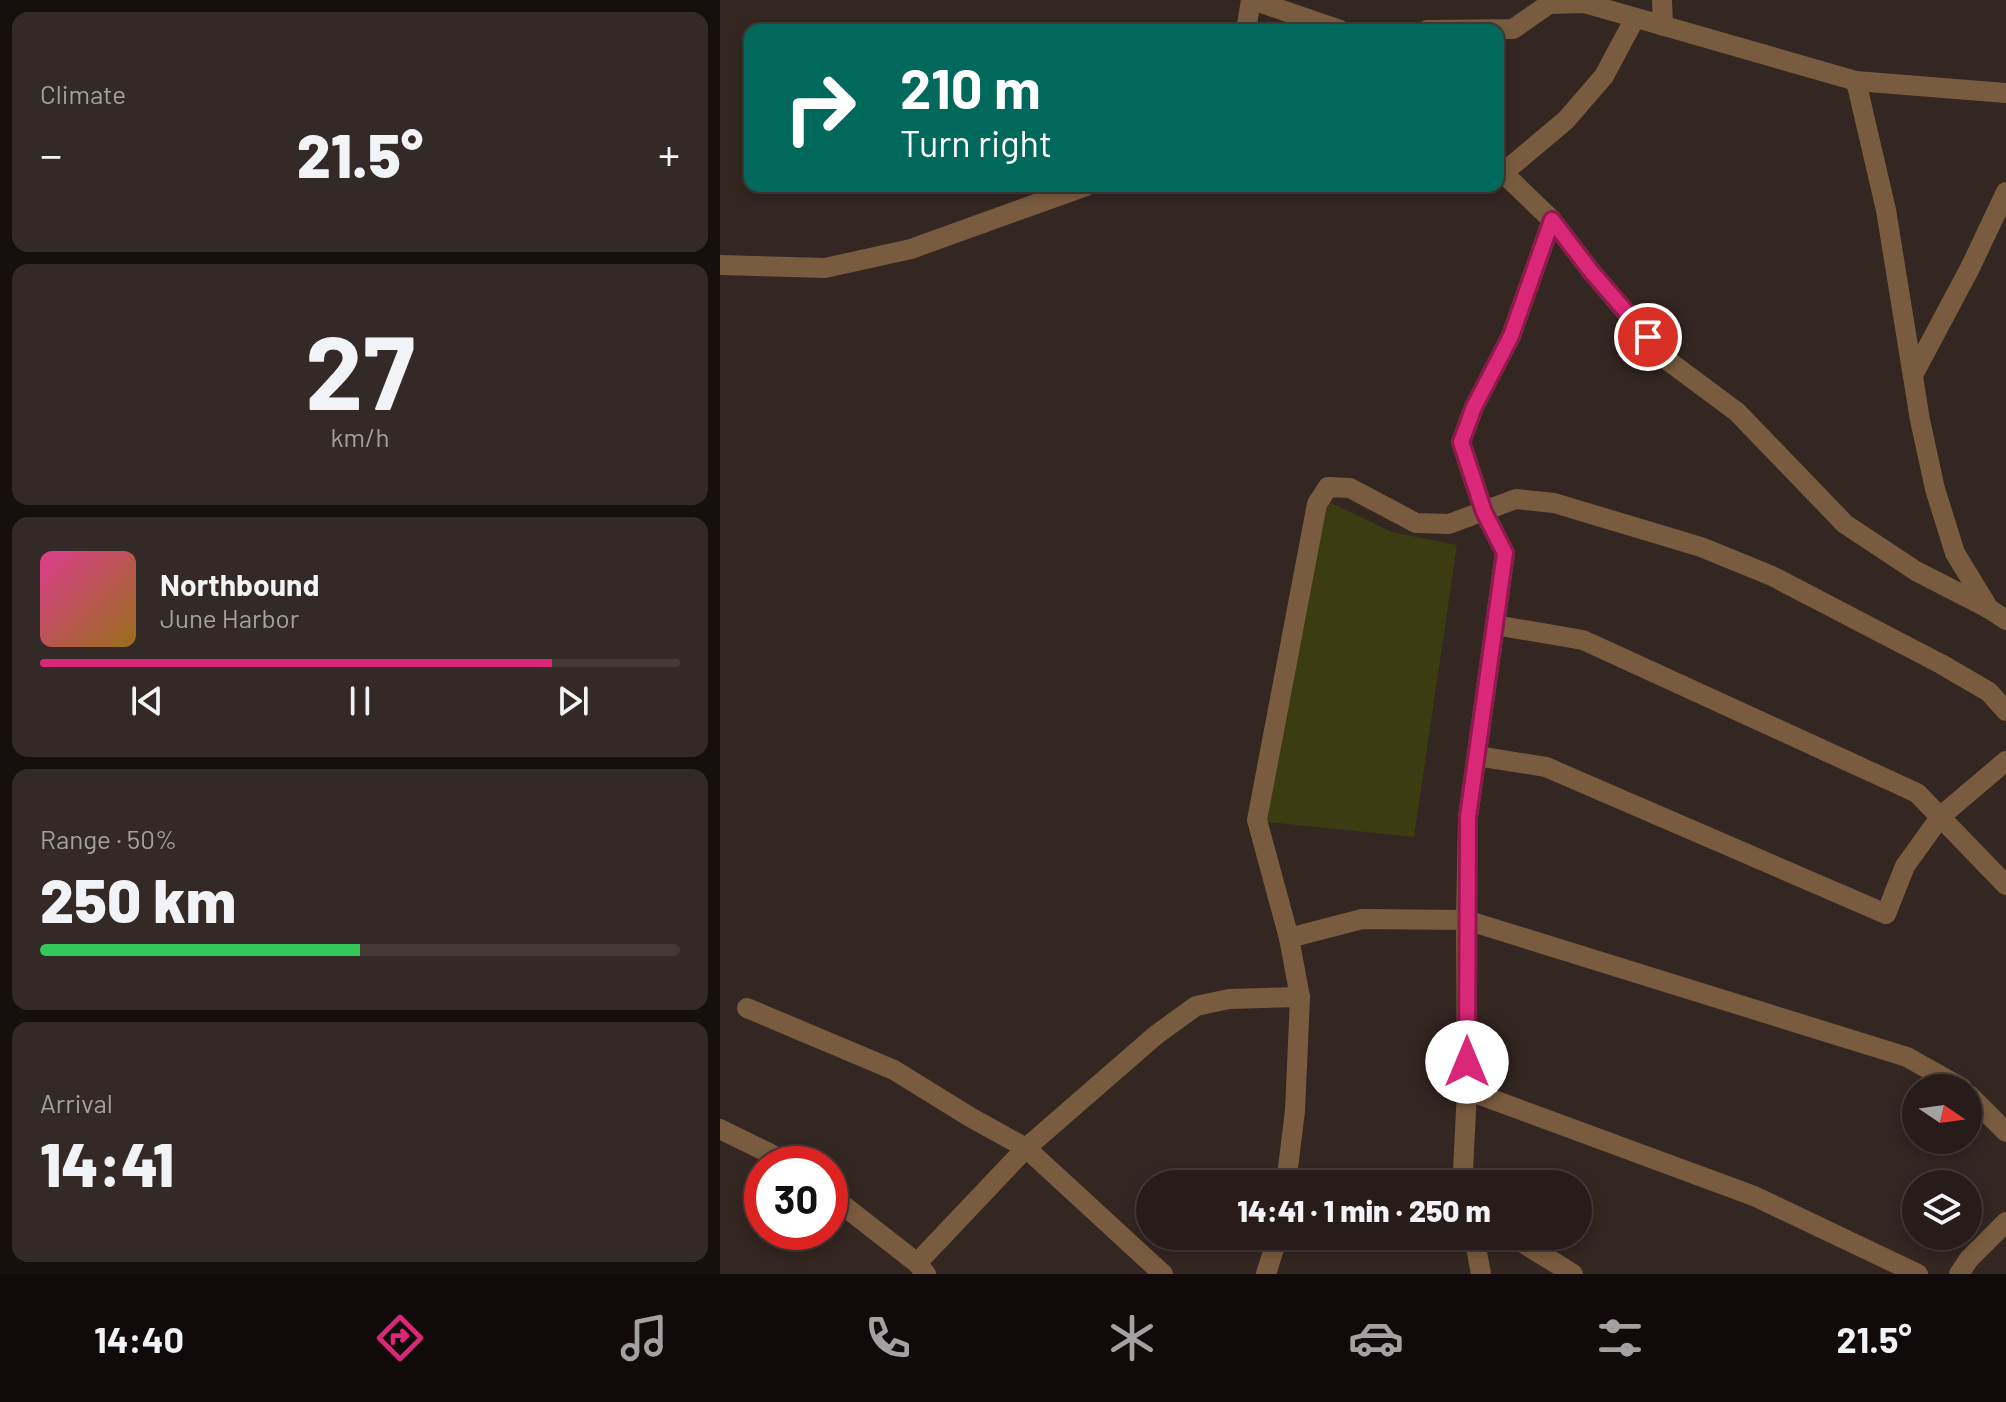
<!DOCTYPE html>
<meta charset="utf-8">
<style>
body{margin:0;font-family:Barlow,sans-serif;background:#332926;color:#f1f3f6;height:100vh;display:flex;flex-direction:column;font-size:30px;white-space:nowrap}
*{box-sizing:border-box;margin:0}
p{font-size:26px;color:#a4a1a2}
.icon{flex:none;width:44px;height:44px;fill:none;stroke:currentColor;stroke-width:2;stroke-linecap:round;stroke-linejoin:round}
.map{position:relative;flex:1;overflow:hidden}
.details{display:flex;flex-direction:column;gap:12px;padding:12px;background:#150f0e;width:720px}
.details>*{flex:none}
.banner{position:absolute;left:24px;top:24px;width:760px;height:168px;border-radius:16px;box-shadow:0 4px 12px #0003,0 0 0 2px #433a38;background:#00695c;color:#fff;overflow:hidden}
.needle{width:52px;rotate:103deg}
.controls{position:absolute;left:1182px;top:1074px;display:grid;gap:16px}
.controls a{display:grid;place-items:center;width:80px;height:80px;border-radius:50%;background:#271c19;box-shadow:0 4px 12px #0003,0 0 0 2px #433a38;font-size:40px}
.speed{position:absolute;left:24px;top:1146px;display:flex;gap:16px;font-size:40px;font-weight:700;text-align:center}
.speed>*{display:grid;place-content:center;width:104px;height:104px;border-radius:50%;background:#271c19;box-shadow:0 4px 12px #0003,0 0 0 2px #433a38;line-height:1}
.speed .limit{border:12px solid #d22;background:#fff;color:#111}
.pin{position:absolute;display:grid;place-items:center;width:68px;height:68px;color:#fff;margin:-34px;border:4px solid #fff;border-radius:50%;box-shadow:0 2px 8px #0007}
.me{position:absolute;width:88px;margin:-44px;rotate:0deg;stroke-linejoin:round;filter:drop-shadow(0 0 6px #0008)}
.turn{display:flex;align-items:center;gap:28px;height:168px;padding:0 24px;font-size:36px}
.turn .icon{width:104px;height:104px;stroke-width:2.5}
.turn b{display:block;font-size:56px;line-height:68px}
.big{font-size:60px;font-weight:800;line-height:1.1}
.details .widget{flex:1;display:flex;flex-direction:column;justify-content:center;gap:12px;min-width:0;padding:0 28px;border-radius:16px;background:#332926}
.details .dial{align-items:center;gap:0}
.dial b{font-size:104px;line-height:1}
.song{display:flex;align-items:center;gap:24px}
.cover{width:96px;height:96px;border-radius:12px;background:linear-gradient(135deg,hsl(330 70% 55%),hsl(40 70% 35%))}
.played{height:8px;border-radius:4px;background:linear-gradient(90deg,#db2777 80%,#433a38 80%)}
.keys{display:flex;justify-content:space-around;direction:ltr}
.heat{display:flex;justify-content:space-between;align-items:center;font-size:44px;direction:ltr}
.charge{height:12px;border-radius:6px;background:linear-gradient(90deg,#34c759 50%,#433a38 0)}
.trip{position:absolute;left:416px;top:1170px;width:456px;height:80px;border-radius:40px;background:#271c19;box-shadow:0 4px 12px #0003,0 0 0 2px #433a38;font-weight:800;line-height:80px;text-align:center}
.tab-bar{display:flex;height:128px;justify-content:space-around;align-items:center;background:#100b0a;color:#a4a1a2}
.tab-bar .icon{width:56px;height:56px}
.tab-bar .on{color:#db2777}
.tab-bar b{font-size:36px;color:#f1f3f6}
main{display:flex;flex:1;min-height:0}
.map>svg:first-child{display:block}
.green{fill:#3b3c11}
.lines{fill:none;stroke-linecap:round;stroke-linejoin:round}
.minor{stroke:#795b3f;stroke-width:20}
.route-casing{stroke:#8e194d;stroke-width:20}
.route{stroke:#db2777;stroke-width:14}
</style>
<main>
<section class="details">
<div class="widget"><p>Climate</p>
<div class="heat"><a>−</a><b class="big">21.5°</b><a>+</a></div>
</div>
<div class="widget dial"><b>27</b><p>km/h</p></div>
<div class="widget">
<div class="song"><i class="cover"></i><div><b>Northbound</b><p>June Harbor</p></div></div>
<div class="played"></div>
<div class="keys"><svg class="icon" aria-label="previous" viewBox="0 0 24 24"><path d="M18 5L8 12l10 7zM5 5v14"/></svg><svg class="icon" aria-label="pause" viewBox="0 0 24 24"><path d="M8 5v14M16 5v14"/></svg><svg class="icon" aria-label="next" viewBox="0 0 24 24"><path d="M6 5l10 7-10 7zM19 5v14"/></svg></div>
</div>
<div class="widget"><p>Range · 50%</p><b class="big">250 km</b><div class="charge"></div></div>
<div class="widget"><p>Arrival</p><b class="big">14:41</b></div>
</section>
<div class="map">
<svg width="1286" height="1274" viewBox="0 0 1286 1274">
<rect width="100%" height="100%" fill="#342621"/>
<path class="green" d="M 609,502 L 672,532 L 737,545 L 694,837 L 547,822 L 598,509 Z"/>
<g class="lines">
<g class="minor">
<path d="M 533,0 L 620,30"/>
<path d="M 942,0 L 943,26"/>
<path d="M 526,30 L 531,0"/>
<path d="M 707,30 L 793,29 L 829,4 L 864,3 L 1136,81 L 1286,93"/>
<path d="M 1136,81 L 1166,210 L 1200,420 L 1215,489 L 1235,553 L 1269,609"/>
<path d="M 778,168 L 832,220 L 870,270 L 947,360 L 1017,412 L 1125,524 L 1196,571 L 1268,608 L 1286,620"/>
<path d="M 783,173 L 846,120 L 884,76 L 915,18"/>
<path d="M 0,265 L 105,268 L 191,249 L 366,186"/>
<path d="M 1193,375 L 1250,268 L 1286,192"/>
<path d="M 775,625 L 863,640 L 1197,793 L 1286,885"/>
<path d="M 757,756 L 826,767 L 1166,914 L 1185,866 L 1221,816 L 1286,761"/>
<path d="M 569,938 L 642,919 L 746,920 L 1187,1057 L 1242,1088"/>
<path d="M 27,1008 L 174,1070 L 250,1117 L 306,1148 L 443,1274"/>
<path d="M 747,1090 L 1034,1196 L 1198,1274"/>
<path d="M 1248,1094 L 1286,1132"/>
<path d="M 0,1129 L 49,1153 L 66,1164"/>
<path d="M 566,1184 L 575,1111 L 580,997 L 569,938 L 537,820 L 597,504 L 608,487 L 630,488 L 696,523 L 729,524 L 796,499 L 834,503 L 981,547 L 1052,576 L 1221,664 L 1269,692 L 1286,711"/>
<path d="M 745,1184 L 743,1171 L 747,1090 L 746,920 L 748,817 L 785,553 L 764,512 L 741,442 L 754,407 L 791,336 L 832,220"/>
<path d="M 110,1195 L 197,1263 L 206,1274"/>
<path d="M 754,1236 L 761,1274"/>
<path d="M 776,1236 L 803,1243 L 853,1274"/>
<path d="M 197,1263 L 306,1148 L 436,1035 L 476,1006 L 509,999 L 580,997"/>
<path d="M 546,1274 L 558,1236"/>
<path d="M 1239,1274 L 1249,1259 L 1286,1222"/>
</g>
</g>
<g class="lines">
<defs>
<path id="route" d="M 747,1062 L 748,817 L 785,553 L 764,512 L 741,442 L 754,407 L 791,336 L 832,220 L 870,270 L 928,337"/>
</defs>
<use href="#route" class="route-casing"/>
<use href="#route" class="route"/>
</g>
</svg>
<div class="controls">
<a><svg class="needle" viewBox="-14 -14 28 28"><path d="M0-13l5 13h-10z" fill="#e53935"/><path d="M0 13l5-13h-10z" fill="#a4a1a2"/></svg></a>
<a><svg class="icon" aria-label="layers" viewBox="0 0 24 24"><path d="M12 4l9 5-9 5-9-5zM3 14l9 5 9-5"/></svg></a>
</div>
<div class="speed"><div class="limit">30</div></div>
<div class="pin" style="left:928px;top:337px;background:#d93025"><svg class="icon" aria-label="arrive" viewBox="0 0 24 24"><path d="M6 21V4h12l-3 4 3 4H6"/></svg></div>
<svg class="me" style="left:747px;top:1062px" viewBox="-20 -20 40 40"><circle r="19" fill="#fff"/><path d="M0-13L10 11 0 6-10 11z" fill="#db2777"/></svg>
<div class="trip">14:41 · 1 min · 250 m</div>
<div class="banner">
<div class="turn"><svg class="icon" aria-label="right" viewBox="0 0 24 24"><path d="M7 20v-9h11M14 6l5 5-5 5"/></svg><div><b>210 m</b>Turn right</div></div>
</div>
</div>
</main>
<nav class="tab-bar">
<b>14:40</b>
<svg class="icon on" aria-label="directions" viewBox="0 0 24 24"><path d="M12 3l9 9-9 9-9-9zM9 14v-3h6M13 9l2 2-2 2"/></svg>
<svg class="icon" aria-label="music" viewBox="0 0 24 24"><path d="M9 18V5l10-2v13"/><circle cx="6" cy="18" r="3"/><circle cx="16" cy="16" r="3"/></svg>
<svg class="icon" aria-label="phone" viewBox="0 0 24 24"><path d="M5 4h4l2 5-3 2q2 4 5 5l2-3 5 2v4C11 20 4 13 5 4z"/></svg>
<svg class="icon" aria-label="climate" viewBox="0 0 24 24"><path d="M12 3v18M4 7l16 10M4 17L20 7"/></svg>
<svg class="icon" aria-label="car" viewBox="0 0 24 24"><path d="M5 17H2v-5l4-1 3-4h7l3 4 3 1v5h-3M9 17h6M6 11h13"/><circle cx="7" cy="17" r="2"/><circle cx="17" cy="17" r="2"/></svg>
<svg class="icon" aria-label="filters" viewBox="0 0 24 24"><path d="M4 7h16M4 17h16"/><circle cx="9" cy="7" r="2"/><circle cx="15" cy="17" r="2"/></svg>
<b>21.5°</b>
</nav>
